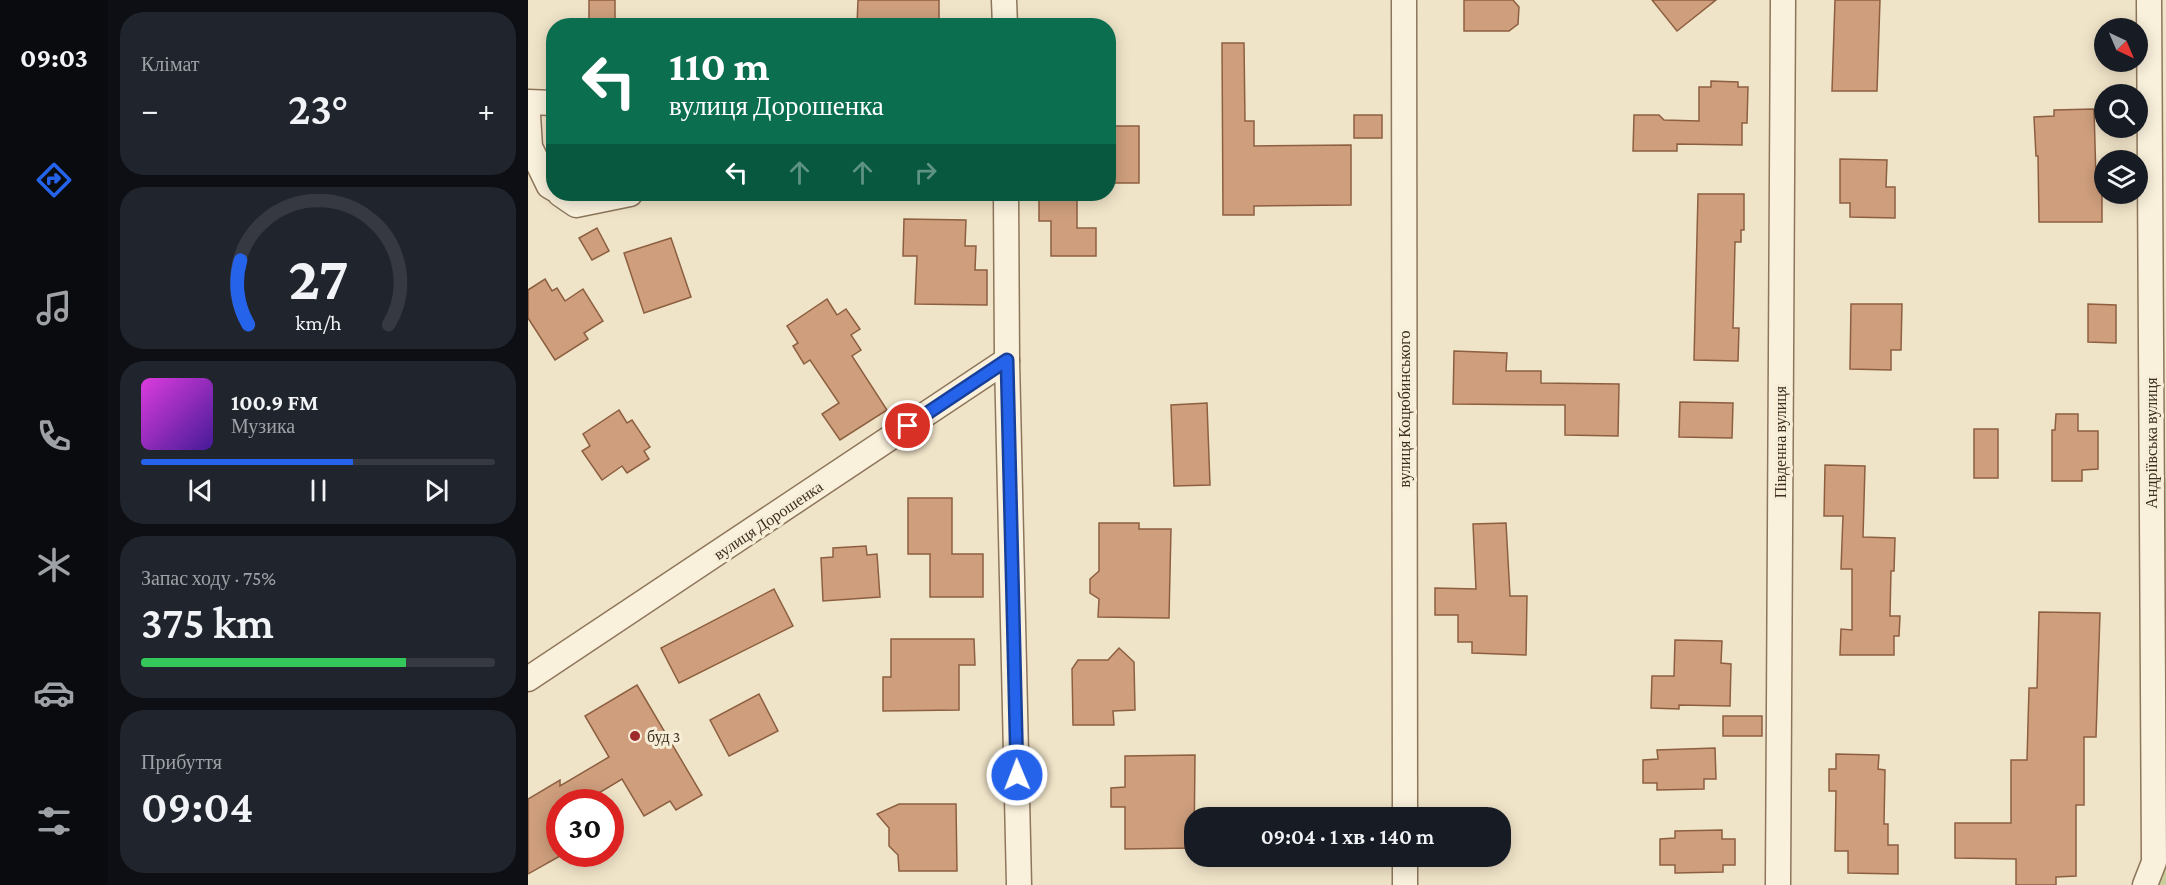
<!DOCTYPE html>
<html lang="uk">
<meta charset="utf-8">
<style>
body{margin:0;font-family:"Crimson Pro",serif;background:#20242c;color:#f1f3f6;height:100vh;display:flex;flex-direction:column;font-size:22px;white-space:nowrap}
*{box-sizing:border-box;margin:0}
p{font-size:20px;color:#9ea1a6}
.icon{flex:none;width:33px;height:33px;fill:none;stroke:currentColor;stroke-width:2;stroke-linecap:round;stroke-linejoin:round}
.map{position:relative;flex:1;overflow:hidden}
.drawer{display:flex;flex-direction:column;gap:12px;padding:12px;background:#0d0f14;width:420px}
.drawer>*{flex:none}
.banner{position:absolute;left:18px;top:18px;width:570px;height:183px;border-radius:24px;box-shadow:0 3px 15px #0003;background:#0b6e4f;color:#fff;overflow:hidden}
.needle{width:39px;rotate:136deg}
.buttons{position:absolute;left:1566px;top:18px;display:grid;gap:12px}
.buttons a{display:grid;place-items:center;width:54px;height:54px;border-radius:50%;background:#171b24;box-shadow:0 3px 15px #0003;font-size:30px}
.speed{position:absolute;left:18px;top:789px;display:flex;gap:12px;font-size:30px;font-weight:700;text-align:center}
.speed>*{display:grid;place-content:center;width:78px;height:78px;border-radius:50%;background:#171b24;box-shadow:0 3px 15px #0003;line-height:1}
.speed .limit{border:9px solid #d22;background:#fff;color:#111}
.pin{position:absolute;display:grid;place-items:center;width:51px;height:51px;color:#fff;margin:-26px;border:3px solid #fff;border-radius:50%;box-shadow:0 2px 6px #0007}
.me{position:absolute;width:66px;margin:-33px;rotate:359deg;stroke-linejoin:round;filter:drop-shadow(0 0 4px #0008)}
.turn{display:flex;align-items:center;gap:21px;height:126px;padding:0 24px;font-size:27px}
.turn .icon{width:78px;height:78px;stroke-width:2.5}
.turn b{display:block;font-size:42px;line-height:51px}
.lanes{display:flex;align-items:center;height:57px;padding:0 24px;background:#0003;justify-content:center;gap:30px;direction:ltr}
.lanes .off{opacity:.35}
.big{font-size:45px;font-weight:600;line-height:1.1}
.drawer .card{flex:1;display:flex;flex-direction:column;justify-content:center;gap:9px;min-width:0;padding:0 21px;border-radius:24px;background:#20242c}
.drawer .dial{align-items:center;gap:0}
.dial svg{height:156px;overflow:visible;fill:none;stroke:#363941;stroke-width:7;stroke-linecap:round;text-anchor:middle}
.dial text{fill:#f1f3f6;stroke:none}
.song{display:flex;align-items:center;gap:18px}
.cover{width:72px;height:72px;border-radius:9px;background:linear-gradient(135deg,hsl(300 70% 55%),hsl(260 70% 35%))}
.played{height:6px;border-radius:3px;background:linear-gradient(90deg,#2563eb 60%,#363941 60%)}
.keys{display:flex;justify-content:space-around;direction:ltr}
.heat{display:flex;justify-content:space-between;align-items:center;font-size:33px;direction:ltr}
.charge{height:9px;border-radius:4px;background:linear-gradient(90deg,#34c759 75%,#363941 0)}
.trip{position:absolute;left:656px;top:807px;width:327px;height:60px;border-radius:24px;background:#171b24;box-shadow:0 3px 15px #0003;font-weight:600;line-height:60px;text-align:center}
main{display:flex;flex:1;min-height:0}
.tab-bar{display:flex;flex-direction:column;width:108px;justify-content:space-around;align-items:center;background:#090b0e;color:#9ea1a6}
.tab-bar .icon{width:42px;height:42px}
.tab-bar .selected{color:#2563eb}
.tab-bar b{font-size:27px;color:#f1f3f6}
.map>svg:first-child{display:block}
.green{fill:#c9cf9b}
.building{fill:#cf9f7d;stroke:#8d5f41;stroke-width:1.5}
.lines{fill:none;stroke-linecap:round;stroke-linejoin:round}
.street-casing{stroke:#8d765c;stroke-width:27}
.street{stroke:#faf1dc;stroke-width:24}
.route-casing{stroke:#184099;stroke-width:15}
.route{stroke:#2563eb;stroke-width:10}
.poi-dot{fill:#9e2a2b;stroke:#f7eed8;stroke-width:2}
.labels{text-anchor:middle;stroke-width:6;stroke-linejoin:round;paint-order:stroke}
.street-label{font-size:16px;fill:#3d2e20;stroke:#f7eed8}
.poi-label{font-size:16px;fill:#3d2e20;stroke:#f7eed8;text-anchor:start}
</style>
<main>
<nav class="tab-bar">
<b>09:03</b>
<svg class="icon selected" aria-label="directions" viewBox="0 0 24 24"><path d="M12 3l9 9-9 9-9-9zM9 14v-3h6M13 9l2 2-2 2"/></svg>
<svg class="icon" aria-label="music" viewBox="0 0 24 24"><path d="M9 18V5l10-2v13"/><circle cx="6" cy="18" r="3"/><circle cx="16" cy="16" r="3"/></svg>
<svg class="icon" aria-label="phone" viewBox="0 0 24 24"><path d="M5 4h4l2 5-3 2q2 4 5 5l2-3 5 2v4C11 20 4 13 5 4z"/></svg>
<svg class="icon" aria-label="climate" viewBox="0 0 24 24"><path d="M12 3v18M4 7l16 10M4 17L20 7"/></svg>
<svg class="icon" aria-label="car" viewBox="0 0 24 24"><path d="M5 17H2v-5l4-1 3-4h7l3 4 3 1v5h-3M9 17h6M6 11h13"/><circle cx="7" cy="17" r="2"/><circle cx="17" cy="17" r="2"/></svg>
<svg class="icon" aria-label="filters" viewBox="0 0 24 24"><path d="M4 7h16M4 17h16"/><circle cx="9" cy="7" r="2"/><circle cx="15" cy="17" r="2"/></svg>
</nav>
<section class="drawer">
<div class="card"><p>Клімат</p>
<div class="heat"><a>−</a><b class="big">23°</b><a>+</a></div>
</div>
<div class="card dial"><svg viewBox="0 0 100 80">
<path d="M14 69A42 42 0 1 1 86 69"/>
<path d="M14 69A42 42 0 0 1 10 36" stroke="#2563eb"/>
<text x="50" y="56" font-size="32" font-weight="700">27</text>
<text x="50" y="72" font-size="11">km/h</text>
</svg></div>
<div class="card">
<div class="song"><i class="cover"></i><div><b>100.9 FM</b><p>Музика</p></div></div>
<div class="played"></div>
<div class="keys"><svg class="icon" aria-label="previous" viewBox="0 0 24 24"><path d="M18 5L8 12l10 7zM5 5v14"/></svg><svg class="icon" aria-label="pause" viewBox="0 0 24 24"><path d="M8 5v14M16 5v14"/></svg><svg class="icon" aria-label="next" viewBox="0 0 24 24"><path d="M6 5l10 7-10 7zM19 5v14"/></svg></div>
</div>
<div class="card"><p>Запас ходу · 75%</p><b class="big">375 km</b><div class="charge"></div></div>
<div class="card"><p>Прибуття</p><b class="big">09:04</b></div>
</section>
<div class="map">
<svg width="1638" height="885" viewBox="0 0 1638 885">
<rect width="100%" height="100%" fill="#f0e4c8"/>
<path class="green" d="M 1635,477 L 1638,478 L 1638,885 L 1628,885 Z"/>
<g class="building">
<rect x="61" y="0" width="26" height="26"/>
<path d="M 330,0 L 411,0 L 411,26 L 329,26 Z"/>
<path d="M 936,0 L 985,0 L 991,7 L 990,24 L 981,31 L 936,31 Z"/>
<path d="M 1124,0 L 1188,0 L 1149,31 Z"/>
<path d="M 1307,0 L 1352,0 L 1349,91 L 1304,91 Z"/>
<path d="M 694,43 L 716,43 L 717,121 L 726,121 L 726,146 L 823,145 L 823,205 L 726,206 L 726,215 L 695,215 Z"/>
<path d="M 1183,81 L 1210,82 L 1210,87 L 1220,87 L 1219,123 L 1214,123 L 1214,145 L 1149,144 L 1149,151 L 1105,151 L 1106,115 L 1131,115 L 1136,120 L 1171,121 L 1171,87 L 1183,87 Z"/>
<path d="M 1566,109 L 1568,180 L 1574,179 L 1574,222 L 1511,222 L 1510,156 L 1508,156 L 1506,117 L 1526,116 L 1526,110 Z"/>
<rect x="826" y="115" width="28" height="23"/>
<rect x="580" y="126" width="31" height="57"/>
<path d="M 1312,159 L 1359,160 L 1358,187 L 1367,187 L 1367,218 L 1322,217 L 1322,203 L 1312,203 Z"/>
<path d="M 1170,194 L 1216,194 L 1216,230 L 1213,230 L 1213,242 L 1207,242 L 1205,328 L 1211,328 L 1210,361 L 1166,360 Z"/>
<path d="M 511,196 L 549,196 L 549,228 L 568,228 L 568,256 L 523,256 L 523,221 L 511,221 Z"/>
<path d="M 376,219 L 438,220 L 437,246 L 448,246 L 447,270 L 459,270 L 459,305 L 387,304 L 389,256 L 375,256 Z"/>
<path d="M 69,228 L 81,251 L 64,260 L 51,238 Z"/>
<path d="M 143,238 L 163,297 L 116,313 L 96,253 Z"/>
<path d="M 17,279 L 24,291 L 29,288 L 37,301 L 55,289 L 75,321 L 56,333 L 60,339 L 27,360 L 0,318 L 0,290 Z"/>
<path d="M 299,299 L 309,315 L 318,309 L 332,329 L 323,335 L 333,350 L 324,356 L 359,410 L 312,440 L 294,414 L 311,403 L 282,360 L 276,364 L 265,346 L 270,343 L 259,326 Z"/>
<path d="M 1323,304 L 1374,304 L 1373,350 L 1363,350 L 1363,370 L 1322,369 Z"/>
<path d="M 1560,304 L 1588,305 L 1588,343 L 1560,342 Z"/>
<path d="M 926,351 L 979,353 L 978,371 L 1013,371 L 1013,383 L 1091,384 L 1090,436 L 1037,435 L 1037,405 L 925,404 Z"/>
<path d="M 1152,402 L 1205,403 L 1204,438 L 1151,437 Z"/>
<path d="M 679,403 L 682,485 L 646,486 L 643,405 Z"/>
<path d="M 91,410 L 99,423 L 104,420 L 122,447 L 116,451 L 121,459 L 99,473 L 94,466 L 74,480 L 54,451 L 62,446 L 55,434 Z"/>
<path d="M 1528,414 L 1550,414 L 1550,431 L 1570,431 L 1570,469 L 1554,470 L 1554,481 L 1524,481 L 1524,430 L 1527,430 Z"/>
<rect x="1446" y="429" width="24" height="49"/>
<path d="M 1297,465 L 1337,466 L 1335,537 L 1367,538 L 1366,571 L 1363,571 L 1362,616 L 1372,616 L 1371,636 L 1366,636 L 1366,655 L 1312,655 L 1313,629 L 1324,630 L 1324,569 L 1313,569 L 1315,516 L 1296,516 Z"/>
<path d="M 380,498 L 424,498 L 424,554 L 455,554 L 455,597 L 402,597 L 402,554 L 380,554 Z"/>
<path d="M 571,523 L 611,523 L 611,529 L 643,529 L 641,618 L 570,617 L 571,599 L 562,593 L 562,579 L 571,571 Z"/>
<path d="M 978,523 L 982,596 L 999,596 L 998,655 L 944,653 L 944,642 L 930,642 L 930,615 L 907,615 L 907,588 L 948,589 L 945,524 Z"/>
<path d="M 338,546 L 339,555 L 349,554 L 352,597 L 295,601 L 293,558 L 305,557 L 305,548 Z"/>
<path d="M 246,589 L 265,626 L 151,683 L 133,648 Z"/>
<path d="M 1511,612 L 1572,613 L 1568,737 L 1556,737 L 1556,805 L 1548,805 L 1548,876 L 1528,877 L 1528,885 L 1488,885 L 1488,859 L 1427,858 L 1427,823 L 1483,823 L 1483,760 L 1499,760 L 1501,688 L 1509,688 Z"/>
<path d="M 363,639 L 446,639 L 447,665 L 431,665 L 431,710 L 355,711 L 355,677 L 363,677 Z"/>
<path d="M 1147,640 L 1194,641 L 1193,663 L 1203,664 L 1202,706 L 1151,705 L 1151,709 L 1123,708 L 1124,676 L 1146,676 Z"/>
<path d="M 591,648 L 606,662 L 607,710 L 585,711 L 586,725 L 545,725 L 544,669 L 550,660 L 580,660 Z"/>
<path d="M 109,685 L 174,795 L 148,810 L 142,801 L 116,816 L 94,779 L 56,802 L 32,802 L 32,856 L 0,874 L 0,799 L 32,780 L 32,786 L 81,757 L 57,716 Z"/>
<path d="M 231,694 L 250,731 L 201,756 L 182,720 Z"/>
<rect x="1195" y="716" width="39" height="20"/>
<path d="M 1187,748 L 1188,779 L 1176,779 L 1176,789 L 1129,790 L 1129,783 L 1115,783 L 1115,760 L 1130,759 L 1129,750 Z"/>
<path d="M 1308,754 L 1351,755 L 1350,769 L 1357,770 L 1356,824 L 1360,824 L 1360,845 L 1370,845 L 1370,874 L 1320,873 L 1320,851 L 1307,851 L 1308,791 L 1301,791 L 1301,769 L 1308,769 Z"/>
<path d="M 667,755 L 666,848 L 597,849 L 597,807 L 583,807 L 583,788 L 597,787 L 597,756 Z"/>
<path d="M 371,804 L 428,804 L 429,871 L 371,871 L 370,855 L 361,846 L 361,828 L 349,814 Z"/>
<path d="M 1194,830 L 1194,839 L 1207,839 L 1207,865 L 1195,865 L 1195,872 L 1147,873 L 1147,865 L 1132,865 L 1132,839 L 1147,838 L 1147,831 Z"/>
</g>
<g class="lines">
<defs>
<g id="street">
<path d="M 476,0 L 477,26"/>
<path d="M 876,0 L 877,818"/>
<path d="M 0,102 L 26,103"/>
<path d="M 0,115 L 2,147 L 21,186 L 26,189"/>
<path d="M 32,194 L 48,205 L 102,194"/>
<path d="M 478,194 L 479,360 L 491,885"/>
<path d="M 0,679 L 479,360"/>
<path d="M 877,856 L 877,885"/>
<path d="M 1250,885 L 1255,0"/>
<path d="M 1617,885 L 1626,862 L 1621,0"/>
</g>
</defs>
<use href="#street" class="street-casing"/>
<use href="#street" class="street"/>
</g>
<g class="lines">
<defs>
<path id="route" d="M 380,426 L 479,360 L 489,775"/>
</defs>
<use href="#route" class="route-casing"/>
<use href="#route" class="route"/>
</g>
<circle class="poi-dot" cx="107" cy="736" r="6"/>
<g class="labels">
<g class="street-label">
<text transform="translate(876 409) rotate(-90)" y="6">вулиця Коцюбинського</text>
<text transform="translate(1252 442) rotate(-90)" y="6">Південна вулиця</text>
<text transform="translate(1623 443) rotate(-90)" y="6">Андріївська вулиця</text>
<text transform="translate(240 520) rotate(-34)" y="6">вулиця Дорошенка</text>
</g>
<g class="poi-label">
<text x="119" y="742">буд 3</text>
</g>
</g>
</svg>
<div class="buttons">
<a><svg class="needle" viewBox="-14 -14 28 28"><path d="M0-13l5 13h-10z" fill="#e53935"/><path d="M0 13l5-13h-10z" fill="#9ea1a6"/></svg></a>
<a><svg class="icon" aria-label="search" viewBox="0 0 24 24"><circle cx="10" cy="10" r="6"/><path d="M15 15l6 6"/></svg></a>
<a><svg class="icon" aria-label="layers" viewBox="0 0 24 24"><path d="M12 4l9 5-9 5-9-5zM3 14l9 5 9-5"/></svg></a>
</div>
<div class="speed"><div class="limit">30</div></div>
<div class="pin" style="left:380px;top:426px;background:#d93025"><svg class="icon" aria-label="arrive" viewBox="0 0 24 24"><path d="M6 21V4h12l-3 4 3 4H6"/></svg></div>
<svg class="me" style="left:489px;top:775px" viewBox="-20 -20 40 40"><circle r="17" fill="#2563eb" stroke="#fff" stroke-width="3"/><path d="M0-11L8 9 0 5-8 9z" fill="#fff"/></svg>
<div class="trip">09:04 · 1 хв · 140 m</div>
<div class="banner">
<div class="turn"><svg class="icon" aria-label="left" viewBox="0 0 24 24"><path d="M17 20v-9H6M10 6l-5 5 5 5"/></svg><div><b>110 m</b>вулиця Дорошенка</div></div>
<div class="lanes"><svg class="icon" aria-label="left" viewBox="0 0 24 24"><path d="M17 20v-9H6M10 6l-5 5 5 5"/></svg><svg class="icon off" aria-label="ahead" viewBox="0 0 24 24"><path d="M12 20V5M6 11l6-6 6 6"/></svg><svg class="icon off" aria-label="ahead" viewBox="0 0 24 24"><path d="M12 20V5M6 11l6-6 6 6"/></svg><svg class="icon off" aria-label="right" viewBox="0 0 24 24"><path d="M7 20v-9h11M14 6l5 5-5 5"/></svg></div>
</div>
</div>
</main>
